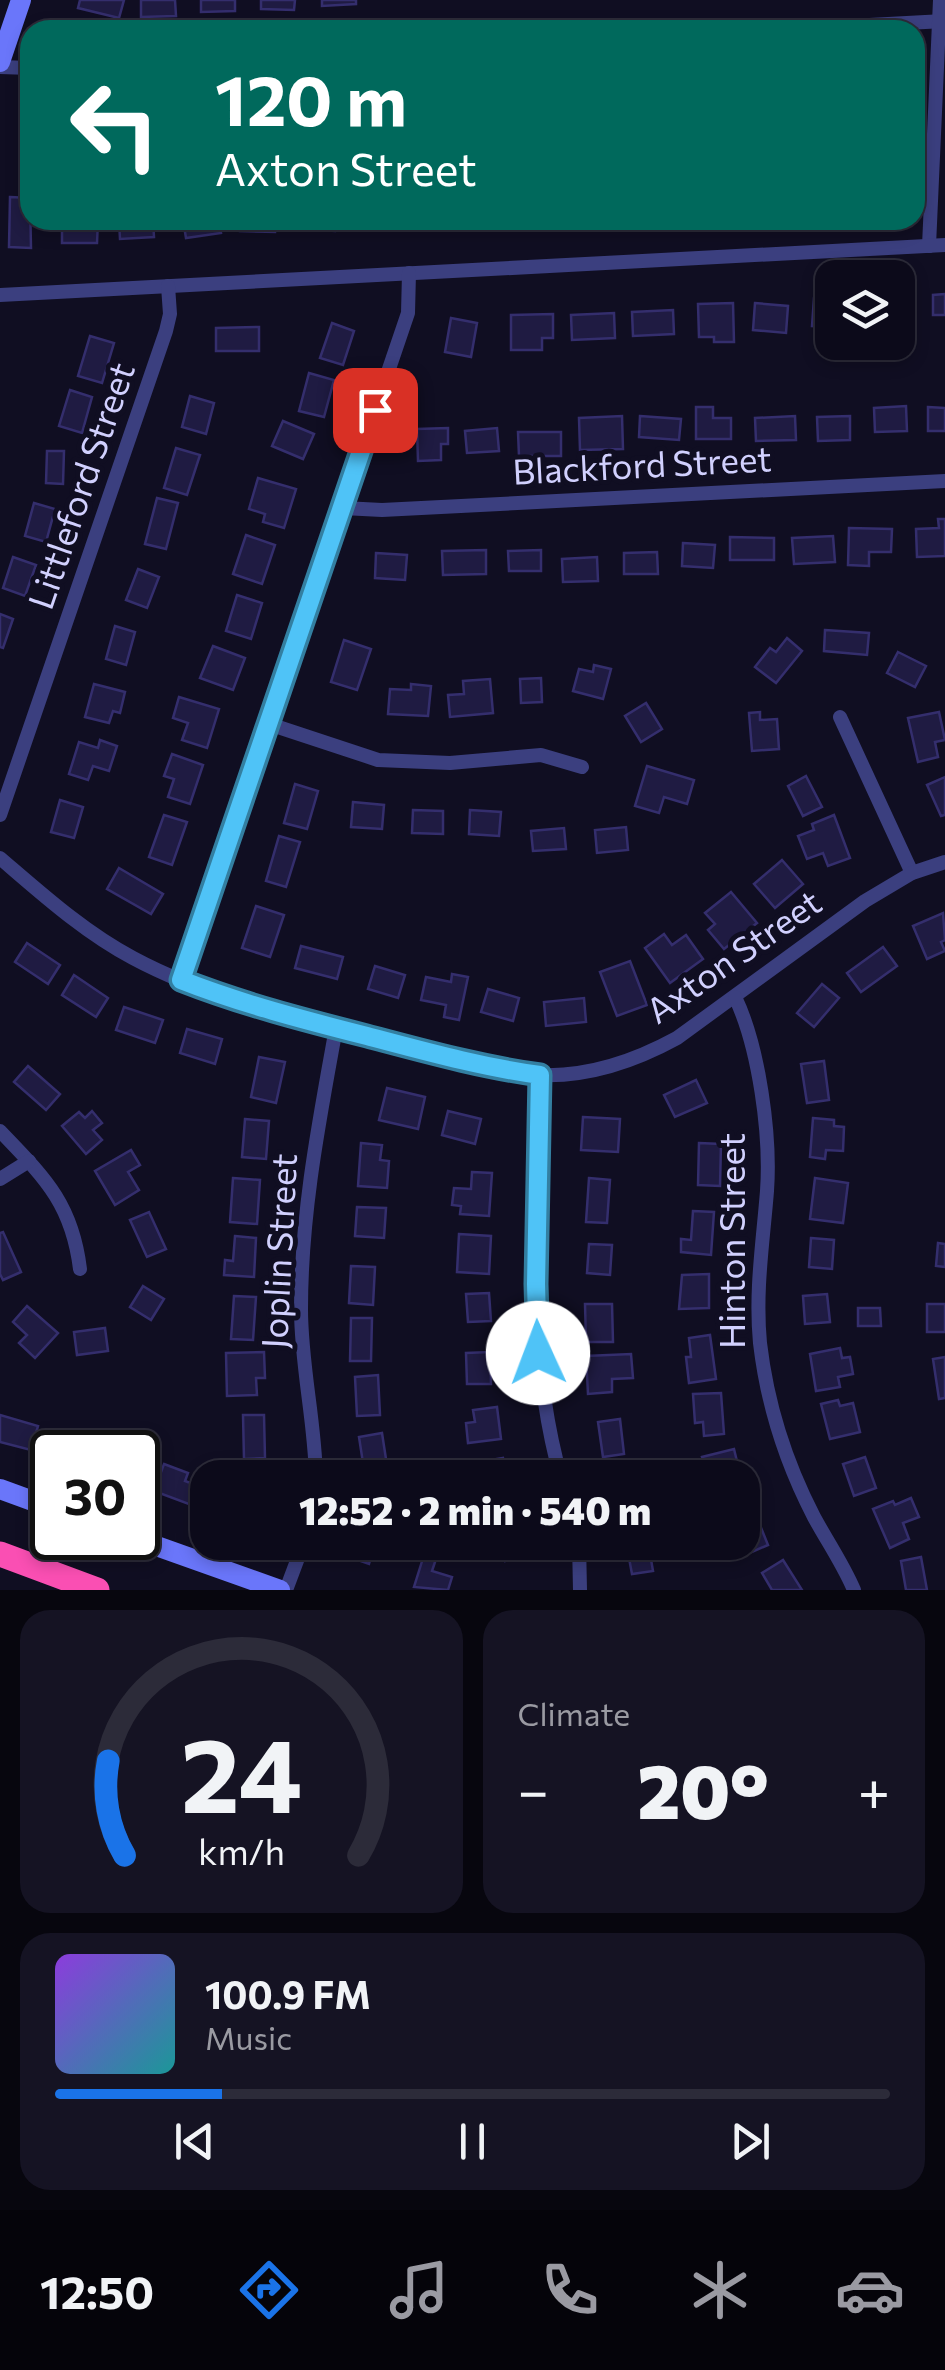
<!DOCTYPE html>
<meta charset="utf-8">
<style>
body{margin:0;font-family:Commissioner,sans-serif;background:#151323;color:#f1f3f6;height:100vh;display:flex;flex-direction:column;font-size:38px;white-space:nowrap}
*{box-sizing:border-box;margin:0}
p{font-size:32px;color:#9a9aa2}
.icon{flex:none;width:55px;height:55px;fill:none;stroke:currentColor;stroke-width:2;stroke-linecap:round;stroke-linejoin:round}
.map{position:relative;height:1590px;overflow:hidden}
.details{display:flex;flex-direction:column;gap:20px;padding:20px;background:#07060e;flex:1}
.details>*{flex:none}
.banner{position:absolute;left:20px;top:20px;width:905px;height:210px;border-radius:30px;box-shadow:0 5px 15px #0003,0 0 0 2px #2c2b39;background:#00695c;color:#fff;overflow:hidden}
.controls{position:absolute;left:815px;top:260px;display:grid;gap:20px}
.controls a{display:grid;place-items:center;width:100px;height:100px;border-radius:20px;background:#0c0a1a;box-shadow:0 5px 15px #0003,0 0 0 2px #2c2b39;font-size:50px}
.speed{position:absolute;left:30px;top:1430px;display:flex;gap:20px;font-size:50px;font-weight:700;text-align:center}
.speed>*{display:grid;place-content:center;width:130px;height:130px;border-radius:50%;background:#0c0a1a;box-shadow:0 5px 15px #0003,0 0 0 2px #2c2b39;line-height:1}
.speed .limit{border:5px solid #111;border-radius:15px;background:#fff;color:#111}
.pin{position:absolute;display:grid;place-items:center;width:85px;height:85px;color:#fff;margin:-42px;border-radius:20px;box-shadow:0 5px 15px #0006}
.me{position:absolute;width:110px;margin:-55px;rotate:358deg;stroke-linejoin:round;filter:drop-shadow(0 0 8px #0008)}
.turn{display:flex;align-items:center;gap:35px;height:210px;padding:0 30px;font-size:45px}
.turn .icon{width:130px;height:130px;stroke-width:2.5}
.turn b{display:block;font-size:70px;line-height:85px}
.big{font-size:75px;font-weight:800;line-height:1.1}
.details .tile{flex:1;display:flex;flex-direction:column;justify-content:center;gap:15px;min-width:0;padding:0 35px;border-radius:30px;background:#151323}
.details .dial{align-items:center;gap:0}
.dial svg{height:260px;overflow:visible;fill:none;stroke:#2c2b39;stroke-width:7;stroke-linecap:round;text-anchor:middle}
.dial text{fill:#f1f3f6;stroke:none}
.song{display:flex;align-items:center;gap:30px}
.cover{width:120px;height:120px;border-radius:15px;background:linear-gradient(135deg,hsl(270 70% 55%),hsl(180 70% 35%))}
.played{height:10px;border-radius:5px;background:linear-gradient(90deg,#1a73e8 20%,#2c2b39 20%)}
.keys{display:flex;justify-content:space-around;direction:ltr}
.heat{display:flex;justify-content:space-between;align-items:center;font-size:55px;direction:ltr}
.details .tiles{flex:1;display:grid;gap:20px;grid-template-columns:1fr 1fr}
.tile:last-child{grid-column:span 2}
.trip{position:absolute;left:190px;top:1460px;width:570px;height:100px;border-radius:30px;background:#0c0a1a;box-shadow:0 5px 15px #0003,0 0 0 2px #2c2b39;font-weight:800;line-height:100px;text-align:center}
.dock{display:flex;height:160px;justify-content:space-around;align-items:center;background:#05040a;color:#9a9aa2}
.dock .icon{width:70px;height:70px}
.dock .current{color:#1a73e8}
.dock b{font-size:45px;color:#f1f3f6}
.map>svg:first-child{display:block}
.building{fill:#1f1b42;stroke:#342e6d;stroke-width:2.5}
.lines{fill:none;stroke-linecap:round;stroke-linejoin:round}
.street{stroke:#3b3f7f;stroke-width:14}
.secondary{stroke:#6a76fa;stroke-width:20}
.highway{stroke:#fa4fb3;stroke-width:25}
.route-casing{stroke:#337fa1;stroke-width:25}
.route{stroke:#4fc3f7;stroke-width:18}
.labels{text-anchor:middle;stroke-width:10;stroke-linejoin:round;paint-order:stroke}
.street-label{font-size:35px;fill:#d1d0fe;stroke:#100e22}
</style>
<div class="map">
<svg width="945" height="1590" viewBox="0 0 945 1590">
<rect width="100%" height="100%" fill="#100e22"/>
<g class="building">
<path d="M 80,0 L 124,0 L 119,18 L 78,8 Z"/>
<path d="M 141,0 L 175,0 L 176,16 L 141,17 Z"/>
<path d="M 201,0 L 235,0 L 235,11 L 201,12 Z"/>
<path d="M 261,0 L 295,0 L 294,10 L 261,9 Z"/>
<path d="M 322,0 L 356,0 L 356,4 L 322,6 Z"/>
<path d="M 10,197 L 30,198 L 31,248 L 9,247 Z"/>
<path d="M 79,220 L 98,220 L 97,243 L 62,243 L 62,222 Z"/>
<path d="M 119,220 L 153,220 L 154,237 L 120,239 Z"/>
<path d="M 183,220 L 219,220 L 221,233 L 186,238 Z"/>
<path d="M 240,220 L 275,220 L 275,232 L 240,231 Z"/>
<path d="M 301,220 L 336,220 L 335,231 L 301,229 Z"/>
<rect x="364" y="220" width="34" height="6"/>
<path d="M 945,294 L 945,315 L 933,315 L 933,295 Z"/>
<path d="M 814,298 L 832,299 L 832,327 L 812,326 Z"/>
<path d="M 898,298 L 912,299 L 912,324 L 898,324 Z"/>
<path d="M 733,303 L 734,342 L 714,342 L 714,337 L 699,337 L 698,304 Z"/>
<path d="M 755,303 L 788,306 L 786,333 L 753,330 Z"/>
<path d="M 673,310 L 674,334 L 633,336 L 632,312 Z"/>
<path d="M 614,313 L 615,338 L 572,340 L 571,315 Z"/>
<path d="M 553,314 L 553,338 L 542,338 L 542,350 L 511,350 L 511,315 Z"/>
<path d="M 451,318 L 477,323 L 471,357 L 445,352 Z"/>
<path d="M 332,323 L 354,331 L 343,365 L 320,358 Z"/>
<path d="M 259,327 L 259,351 L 216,351 L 216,328 Z"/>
<path d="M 90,336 L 114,343 L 102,383 L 78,376 Z"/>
<path d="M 309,373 L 334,380 L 324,417 L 299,411 Z"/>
<path d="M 70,390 L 92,397 L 82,433 L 59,426 Z"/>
<path d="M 190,396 L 214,403 L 206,434 L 182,427 Z"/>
<path d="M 906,406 L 907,431 L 875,432 L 874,408 Z"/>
<path d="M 696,407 L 713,407 L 713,418 L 731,418 L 731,439 L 696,439 Z"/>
<path d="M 928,407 L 945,408 L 945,431 L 928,431 Z"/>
<path d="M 622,416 L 623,449 L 580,450 L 579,418 Z"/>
<path d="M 640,416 L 681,419 L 679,440 L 639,437 Z"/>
<path d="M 795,416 L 796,440 L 756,441 L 755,418 Z"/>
<path d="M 850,416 L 850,440 L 818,441 L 817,417 Z"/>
<path d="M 283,421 L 314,434 L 303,459 L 272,446 Z"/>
<path d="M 448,428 L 448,444 L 441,444 L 441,460 L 418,461 L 417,429 Z"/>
<path d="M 497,428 L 499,451 L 467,453 L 465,431 Z"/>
<path d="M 518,432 L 561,432 L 561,456 L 519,456 Z"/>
<path d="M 176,448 L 200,455 L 187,495 L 164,488 Z"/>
<path d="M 47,451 L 64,451 L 63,484 L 46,483 Z"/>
<path d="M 258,478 L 296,489 L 284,528 L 263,522 L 265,514 L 249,509 Z"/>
<path d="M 157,498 L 178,503 L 166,549 L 145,544 Z"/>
<path d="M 34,503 L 55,509 L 46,542 L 25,536 Z"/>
<path d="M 938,519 L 945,519 L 945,556 L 917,557 L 916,529 L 939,528 Z"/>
<path d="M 849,528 L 892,529 L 891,552 L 869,552 L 869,566 L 848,565 Z"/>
<path d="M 246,535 L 275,545 L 262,584 L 233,574 Z"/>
<path d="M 833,536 L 835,562 L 794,564 L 792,538 Z"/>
<path d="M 730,537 L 774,538 L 774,560 L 730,560 Z"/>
<path d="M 683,543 L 715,545 L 713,568 L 682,566 Z"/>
<path d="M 486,550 L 486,574 L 443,575 L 442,551 Z"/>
<path d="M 541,550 L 541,571 L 509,571 L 508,551 Z"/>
<path d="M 657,552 L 658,574 L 624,574 L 624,553 Z"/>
<path d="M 376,553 L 407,555 L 405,580 L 375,578 Z"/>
<path d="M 13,557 L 36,565 L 25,596 L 3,588 Z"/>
<path d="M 597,557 L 598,581 L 563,582 L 562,559 Z"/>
<path d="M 138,569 L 159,577 L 147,608 L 126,600 Z"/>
<path d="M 237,595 L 262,603 L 251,639 L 226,631 Z"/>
<path d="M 0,614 L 13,619 L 3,648 L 0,647 Z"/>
<path d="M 115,626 L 135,632 L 126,665 L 106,659 Z"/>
<path d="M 825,630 L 869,633 L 867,655 L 824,651 Z"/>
<path d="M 787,638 L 802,651 L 776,683 L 755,667 L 770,648 L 776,652 Z"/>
<path d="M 344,640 L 371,649 L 357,690 L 331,682 Z"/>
<path d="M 213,646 L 245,658 L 233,690 L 200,678 Z"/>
<path d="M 898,652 L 926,666 L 915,687 L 887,673 Z"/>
<path d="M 594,665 L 611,669 L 603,699 L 573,691 L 579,669 L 593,672 Z"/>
<path d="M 541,678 L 542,702 L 521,703 L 520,679 Z"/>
<path d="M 490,679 L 493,713 L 450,717 L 448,695 L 464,694 L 463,681 Z"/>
<path d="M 94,684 L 125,692 L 120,713 L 113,711 L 109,723 L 85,717 Z"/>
<path d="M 411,684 L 431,686 L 428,716 L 388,714 L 390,689 L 411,690 Z"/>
<path d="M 179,697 L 219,709 L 207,748 L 182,740 L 188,723 L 173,718 Z"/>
<path d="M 646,703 L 662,729 L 641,742 L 625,716 Z"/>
<path d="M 760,712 L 760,720 L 777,719 L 779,749 L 752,751 L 749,713 Z"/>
<path d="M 939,712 L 945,740 L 935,742 L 938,757 L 918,762 L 908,718 Z"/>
<path d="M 100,740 L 117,746 L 109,771 L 93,766 L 88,780 L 69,774 L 79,742 L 98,748 Z"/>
<path d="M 172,754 L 203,765 L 190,804 L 168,797 L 174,779 L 164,776 Z"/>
<path d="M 647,766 L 694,780 L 687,804 L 664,797 L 659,813 L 635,806 Z"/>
<path d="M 806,776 L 822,807 L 803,816 L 788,786 Z"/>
<path d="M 945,777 L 945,815 L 941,816 L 927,785 Z"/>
<path d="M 295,784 L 318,791 L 307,829 L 284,823 Z"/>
<path d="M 60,800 L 83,807 L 74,838 L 51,832 Z"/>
<path d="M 353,802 L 384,805 L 382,829 L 351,827 Z"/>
<path d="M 413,810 L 443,811 L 443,834 L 412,833 Z"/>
<path d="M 470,810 L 501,812 L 499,836 L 469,834 Z"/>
<path d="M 164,815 L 187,822 L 172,865 L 149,857 Z"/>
<path d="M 834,815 L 850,858 L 828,866 L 823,853 L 807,859 L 798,836 L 814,830 L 812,824 Z"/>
<path d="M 626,827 L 628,850 L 597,853 L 595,830 Z"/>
<path d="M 564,828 L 566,849 L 533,851 L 531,831 Z"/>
<path d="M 279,836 L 300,842 L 286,887 L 266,881 Z"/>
<path d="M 782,860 L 803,884 L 775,908 L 754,884 Z"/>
<path d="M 119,868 L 163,894 L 151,914 L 107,889 Z"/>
<path d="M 731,892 L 757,923 L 724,949 L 708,930 L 715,924 L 705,913 Z"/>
<path d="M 256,906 L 284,915 L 270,957 L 242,948 Z"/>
<path d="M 943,913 L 945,940 L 941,942 L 945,951 L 927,959 L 913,926 Z"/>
<path d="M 664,934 L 672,945 L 686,935 L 703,959 L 670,983 L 645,948 Z"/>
<path d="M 27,943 L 60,965 L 48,984 L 15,962 Z"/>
<path d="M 301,946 L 343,957 L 337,979 L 295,968 Z"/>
<path d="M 883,947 L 897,966 L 861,992 L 847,973 Z"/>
<path d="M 630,961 L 647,1005 L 617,1016 L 600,972 Z"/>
<path d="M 375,966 L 405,975 L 398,998 L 368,989 Z"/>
<path d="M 452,974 L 468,977 L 459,1020 L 444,1017 L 446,1005 L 421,1000 L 426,977 L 451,982 Z"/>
<path d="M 74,975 L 108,998 L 96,1017 L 62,995 Z"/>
<path d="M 822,984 L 839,998 L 814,1027 L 797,1013 Z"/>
<path d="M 488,989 L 519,998 L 513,1021 L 481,1012 Z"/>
<path d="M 584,998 L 586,1022 L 546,1026 L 544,1002 Z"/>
<path d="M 124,1007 L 163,1020 L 155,1043 L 116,1030 Z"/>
<path d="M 187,1029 L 222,1039 L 215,1064 L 180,1053 Z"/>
<path d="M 259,1057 L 285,1062 L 276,1103 L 251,1097 Z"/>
<path d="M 824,1061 L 829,1100 L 807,1103 L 801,1064 Z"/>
<path d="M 28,1066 L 60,1094 L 46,1110 L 14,1082 Z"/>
<path d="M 696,1080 L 707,1103 L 675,1117 L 664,1095 Z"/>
<path d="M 387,1088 L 425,1097 L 418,1129 L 379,1120 Z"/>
<path d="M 92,1111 L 102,1123 L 93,1130 L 102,1140 L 86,1154 L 62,1126 L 79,1112 L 85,1118 Z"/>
<path d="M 448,1111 L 481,1119 L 475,1144 L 442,1135 Z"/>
<path d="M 583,1117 L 620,1119 L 618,1152 L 581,1150 Z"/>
<path d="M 813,1118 L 834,1120 L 834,1126 L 844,1127 L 843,1151 L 826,1150 L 825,1159 L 810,1157 Z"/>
<path d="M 245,1119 L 269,1121 L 266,1159 L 242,1157 Z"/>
<path d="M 361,1143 L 382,1145 L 380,1160 L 389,1161 L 387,1188 L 358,1186 Z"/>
<path d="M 699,1143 L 721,1144 L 720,1186 L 698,1185 Z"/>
<path d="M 131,1150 L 140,1165 L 128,1172 L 139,1190 L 115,1205 L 95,1171 Z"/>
<path d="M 472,1172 L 492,1173 L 489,1216 L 460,1214 L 461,1206 L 452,1205 L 454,1188 L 471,1189 Z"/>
<path d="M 233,1178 L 260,1180 L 257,1224 L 230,1222 Z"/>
<path d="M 589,1178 L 610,1180 L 607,1223 L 586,1222 Z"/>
<path d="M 815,1178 L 848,1183 L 843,1223 L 810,1219 Z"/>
<path d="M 357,1207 L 386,1208 L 384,1238 L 355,1236 Z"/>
<path d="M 693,1211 L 714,1212 L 711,1255 L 681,1252 L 681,1239 L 691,1240 Z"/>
<path d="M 149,1212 L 166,1249 L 147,1257 L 130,1220 Z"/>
<path d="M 3,1232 L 21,1272 L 3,1280 L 0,1274 L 0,1233 Z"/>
<path d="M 459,1234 L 491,1236 L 489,1274 L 457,1272 Z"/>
<path d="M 235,1236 L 256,1238 L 254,1277 L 224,1275 L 225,1260 L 233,1261 Z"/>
<path d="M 811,1238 L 834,1240 L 832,1269 L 809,1267 Z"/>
<path d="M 938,1243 L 945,1244 L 945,1267 L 936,1266 Z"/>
<path d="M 589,1244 L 612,1245 L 610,1275 L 587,1273 Z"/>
<path d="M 351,1266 L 375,1267 L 373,1305 L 349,1303 Z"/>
<path d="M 709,1274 L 709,1308 L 679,1309 L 682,1275 Z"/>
<path d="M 143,1286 L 164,1299 L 151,1320 L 130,1307 Z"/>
<path d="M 489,1293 L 491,1321 L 468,1322 L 466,1294 Z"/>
<path d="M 827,1294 L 830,1322 L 805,1324 L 803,1296 Z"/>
<path d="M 234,1296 L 256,1297 L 253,1340 L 231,1339 Z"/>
<path d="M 585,1304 L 612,1304 L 613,1342 L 586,1342 Z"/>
<rect x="927" y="1304" width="18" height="28"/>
<path d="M 27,1306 L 58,1333 L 35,1358 L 19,1343 L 27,1335 L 13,1322 Z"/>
<path d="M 858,1308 L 880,1308 L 881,1326 L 858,1326 Z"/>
<path d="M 351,1318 L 372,1318 L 371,1361 L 350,1361 Z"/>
<path d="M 105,1328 L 108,1351 L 77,1355 L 74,1332 Z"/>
<path d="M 710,1335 L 716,1379 L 689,1383 L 686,1357 L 691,1357 L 689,1338 Z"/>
<path d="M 840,1348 L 842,1358 L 850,1357 L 853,1374 L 838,1377 L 840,1387 L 816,1391 L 810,1354 Z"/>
<path d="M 264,1352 L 265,1378 L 256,1378 L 257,1395 L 227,1396 L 226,1353 Z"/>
<path d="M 490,1352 L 491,1384 L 467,1384 L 466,1353 Z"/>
<path d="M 631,1354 L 633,1378 L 612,1379 L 612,1392 L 588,1394 L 586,1356 Z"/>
<path d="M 945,1357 L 945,1398 L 939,1399 L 933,1359 Z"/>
<path d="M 378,1375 L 380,1415 L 357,1416 L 355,1377 Z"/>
<path d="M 721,1393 L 724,1434 L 704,1436 L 703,1422 L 695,1423 L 693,1394 Z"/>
<path d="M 838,1400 L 840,1406 L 853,1403 L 860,1432 L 830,1439 L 821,1404 Z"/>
<path d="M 497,1407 L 501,1439 L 468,1443 L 466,1423 L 475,1422 L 473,1410 Z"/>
<path d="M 0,1415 L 38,1426 L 31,1450 L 0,1442 Z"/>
<path d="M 243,1415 L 264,1415 L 265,1458 L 244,1459 Z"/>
<path d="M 620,1419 L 624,1454 L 603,1457 L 598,1422 Z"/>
<path d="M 382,1433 L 388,1472 L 365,1476 L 359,1437 Z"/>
<path d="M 734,1449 L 741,1478 L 708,1478 L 702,1457 Z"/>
<path d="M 865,1457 L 876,1488 L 854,1496 L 843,1464 Z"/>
<path d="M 503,1458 L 507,1478 L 482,1478 L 479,1462 Z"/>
<path d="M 164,1464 L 188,1473 L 185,1481 L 201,1487 L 194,1506 L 154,1491 Z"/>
<path d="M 911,1498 L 919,1517 L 903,1523 L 909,1539 L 890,1548 L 873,1509 L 893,1501 L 895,1505 Z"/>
<path d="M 753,1508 L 768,1545 L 747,1554 L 742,1542 L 742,1512 Z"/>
<path d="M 354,1542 L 392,1542 L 388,1555 L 373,1550 L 369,1564 L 349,1557 Z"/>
<path d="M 501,1542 L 526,1542 L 529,1556 L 505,1561 Z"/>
<path d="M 626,1542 L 648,1542 L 653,1571 L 632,1574 Z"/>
<path d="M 424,1555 L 436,1559 L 432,1571 L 452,1577 L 448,1590 L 414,1587 Z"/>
<path d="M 921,1557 L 927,1590 L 906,1590 L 901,1561 Z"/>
<path d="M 783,1560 L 802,1590 L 772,1590 L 762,1573 Z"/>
</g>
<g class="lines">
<g class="street">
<path d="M 776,30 L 944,21"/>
<path d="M 0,67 L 30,68"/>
<path d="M 929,246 L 940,0"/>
<path d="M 0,295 L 945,245"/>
<path d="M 343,508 L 382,510 L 945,481"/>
<path d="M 840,717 L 912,873"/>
<path d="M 269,724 L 378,760 L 450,763 L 541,755 L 582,767"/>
<path d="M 0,815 L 166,331 L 170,314 L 168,286"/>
<path d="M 0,858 C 42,894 84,932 133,958 C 215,1002 310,1021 399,1044 C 445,1056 492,1073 540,1075 C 588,1077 635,1061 677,1038 L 865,901 L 912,873 L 945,862"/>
<path d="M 181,981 L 408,313 L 409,273"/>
<path d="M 735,997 C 759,1047 771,1135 767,1191 C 763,1242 755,1291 760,1343 C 767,1403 786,1463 814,1517 C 827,1541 843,1564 854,1590"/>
<path d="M 540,1075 C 537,1209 524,1347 561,1478"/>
<path d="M 0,1131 C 44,1177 72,1203 80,1269"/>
<path d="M 0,1179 L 29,1161"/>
<path d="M 316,1478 C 315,1421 301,1366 301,1309 C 301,1213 319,1122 336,1028"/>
<path d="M 579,1542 L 580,1590"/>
<path d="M 286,1590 L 304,1542"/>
</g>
<g class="secondary">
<path d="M 0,62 L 21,0"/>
<path d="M 0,1489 L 52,1508"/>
<path d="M 134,1538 L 280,1590"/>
</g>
<path class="highway" d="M 0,1554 L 97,1590"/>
</g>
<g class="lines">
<defs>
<path id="route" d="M 375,410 L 181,980 C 242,1004 304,1020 367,1036 C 424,1051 481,1067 540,1075 L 536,1284 L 538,1353"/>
</defs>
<use href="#route" class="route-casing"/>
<use href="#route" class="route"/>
</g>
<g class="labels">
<g class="street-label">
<text transform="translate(642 466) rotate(-3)" y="12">Blackford Street</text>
<text transform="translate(82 486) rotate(-71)" y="12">Littleford Street</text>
<text transform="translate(734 957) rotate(-35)" y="12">Axton Street</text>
<text transform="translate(733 1241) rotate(-90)" y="12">Hinton Street</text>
<text transform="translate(280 1251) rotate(-87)" y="12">Joplin Street</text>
</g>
</g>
</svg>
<div class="controls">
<a><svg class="icon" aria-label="layers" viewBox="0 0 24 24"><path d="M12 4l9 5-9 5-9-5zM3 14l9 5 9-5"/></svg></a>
</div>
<div class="speed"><div class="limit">30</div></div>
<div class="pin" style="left:375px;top:410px;background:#d93025"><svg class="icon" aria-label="arrive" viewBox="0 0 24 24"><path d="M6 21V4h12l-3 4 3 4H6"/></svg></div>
<svg class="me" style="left:538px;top:1353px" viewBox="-20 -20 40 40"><circle r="19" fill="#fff"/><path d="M0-13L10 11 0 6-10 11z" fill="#4fc3f7"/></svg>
<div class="trip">12:52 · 2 min · 540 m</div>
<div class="banner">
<div class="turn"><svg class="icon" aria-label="left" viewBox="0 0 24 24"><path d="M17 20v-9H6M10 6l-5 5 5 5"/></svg><div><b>120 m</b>Axton Street</div></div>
</div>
</div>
<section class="details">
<div class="tiles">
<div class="tile dial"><svg viewBox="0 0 100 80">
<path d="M14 69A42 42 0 1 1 86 69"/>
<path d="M14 69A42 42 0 0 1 9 40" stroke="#1a73e8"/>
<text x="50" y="56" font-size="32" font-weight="700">24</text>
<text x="50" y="72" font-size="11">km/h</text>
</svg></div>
<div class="tile"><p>Climate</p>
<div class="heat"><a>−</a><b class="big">20°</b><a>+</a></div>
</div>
<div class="tile">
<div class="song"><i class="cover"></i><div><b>100.9 FM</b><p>Music</p></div></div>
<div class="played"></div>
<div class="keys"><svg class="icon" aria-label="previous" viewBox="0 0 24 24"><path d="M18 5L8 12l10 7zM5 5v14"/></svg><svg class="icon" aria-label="pause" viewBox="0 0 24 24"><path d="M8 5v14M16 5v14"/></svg><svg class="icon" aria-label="next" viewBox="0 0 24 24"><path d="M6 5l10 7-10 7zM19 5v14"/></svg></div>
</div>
</div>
</section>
<nav class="dock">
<b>12:50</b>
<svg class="icon current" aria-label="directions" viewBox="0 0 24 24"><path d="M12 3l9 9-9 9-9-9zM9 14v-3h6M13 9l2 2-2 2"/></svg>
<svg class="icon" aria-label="music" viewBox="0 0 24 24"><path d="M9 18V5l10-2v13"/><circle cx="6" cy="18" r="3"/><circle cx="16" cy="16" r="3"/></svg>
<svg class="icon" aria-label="phone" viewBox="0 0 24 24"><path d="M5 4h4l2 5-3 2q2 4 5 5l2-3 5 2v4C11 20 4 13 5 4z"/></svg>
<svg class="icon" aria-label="climate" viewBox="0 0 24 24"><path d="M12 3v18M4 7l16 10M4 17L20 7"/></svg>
<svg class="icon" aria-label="car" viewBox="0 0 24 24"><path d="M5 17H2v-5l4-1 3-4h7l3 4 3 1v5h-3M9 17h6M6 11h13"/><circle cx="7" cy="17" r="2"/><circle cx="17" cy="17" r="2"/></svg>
</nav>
